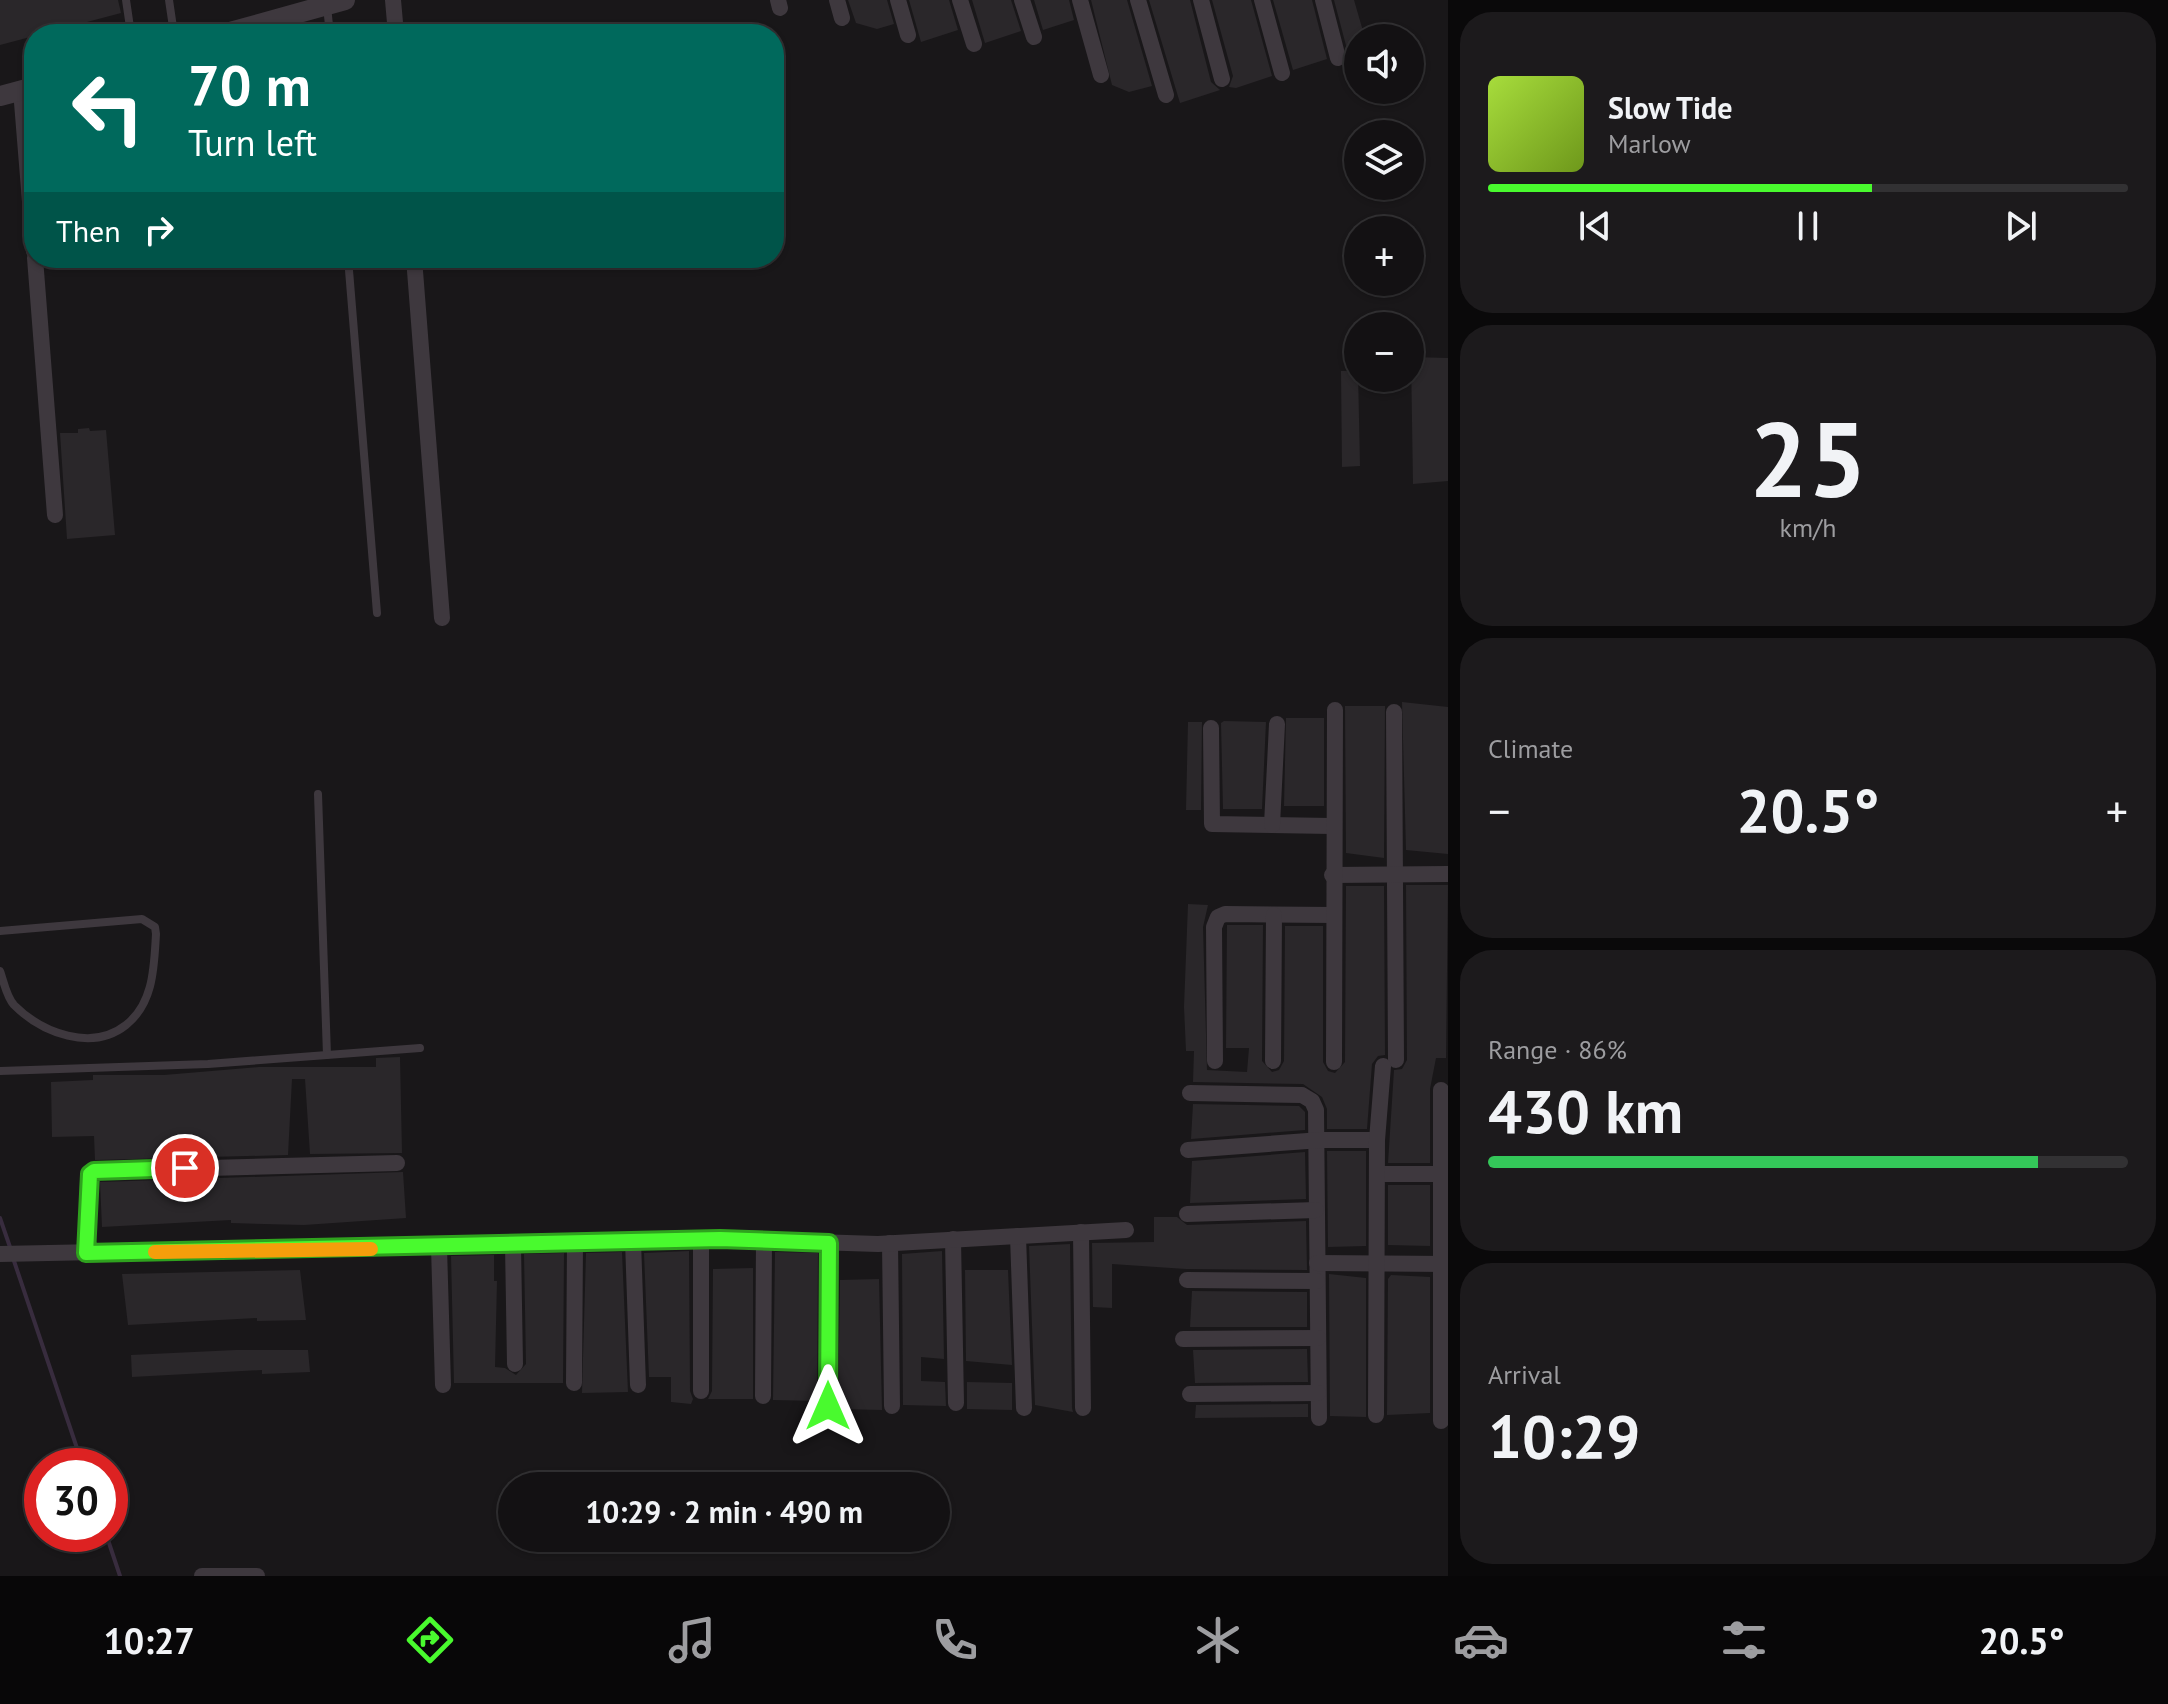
<!DOCTYPE html>
<meta charset="utf-8">
<style>
body{margin:0;font-family:"PT Sans",sans-serif;background:#1c1a1c;color:#f1f3f6;height:100vh;display:flex;flex-direction:column;font-size:30px;white-space:nowrap}
*{box-sizing:border-box;margin:0}
p{font-size:26px;color:#9d9da0}
.icon{flex:none;width:44px;height:44px;fill:none;stroke:currentColor;stroke-width:2;stroke-linecap:round;stroke-linejoin:round}
.map{position:relative;flex:1;overflow:hidden}
.side{display:flex;flex-direction:column;gap:12px;padding:12px;background:#0a090a;width:720px}
.side>*{flex:none}
.guide{position:absolute;left:24px;top:24px;width:760px;height:244px;border-radius:32px;box-shadow:0 2px 6px #0004,0 0 0 2px #323133;background:#00695c;color:#fff;overflow:hidden}
.tools{position:absolute;left:1344px;top:24px;display:grid;gap:16px}
.tools a{display:grid;place-items:center;width:80px;height:80px;border-radius:50%;background:#131113;box-shadow:0 2px 6px #0004,0 0 0 2px #323133;font-size:40px}
.speed{position:absolute;left:24px;top:1448px;display:flex;gap:16px;font-size:40px;font-weight:700;text-align:center}
.speed>*{display:grid;place-content:center;width:104px;height:104px;border-radius:50%;background:#131113;box-shadow:0 2px 6px #0004,0 0 0 2px #323133;line-height:1}
.speed .limit{border:12px solid #d22;background:#fff;color:#111}
.pin{position:absolute;display:grid;place-items:center;width:68px;height:68px;color:#fff;margin:-34px;border:4px solid #fff;border-radius:50%;box-shadow:0 2px 8px #0007}
.me{position:absolute;width:88px;margin:-44px;rotate:0deg;stroke-linejoin:round;filter:drop-shadow(0 0 6px #0008)}
.turn{display:flex;align-items:center;gap:28px;height:168px;padding:0 32px;font-size:36px}
.turn .icon{width:104px;height:104px;stroke-width:2.5}
.turn b{display:block;font-size:56px;line-height:68px}
.then{display:flex;align-items:center;height:76px;padding:0 32px;background:#0003;gap:16px;font-size:30px}
.big{font-size:60px;font-weight:700;line-height:1.1}
.side .widget{flex:1;display:flex;flex-direction:column;justify-content:center;gap:12px;min-width:0;padding:0 28px;border-radius:32px;background:#1c1a1c}
.side .dial{align-items:center;gap:0}
.dial b{font-size:104px;line-height:1}
.song{display:flex;align-items:center;gap:24px}
.cover{width:96px;height:96px;border-radius:12px;background:linear-gradient(135deg,hsl(80 70% 55%),hsl(80 70% 35%))}
.played{height:8px;border-radius:4px;background:linear-gradient(90deg,#49fa2e 60%,#323133 60%)}
.keys{display:flex;justify-content:space-around;direction:ltr}
.heat{display:flex;justify-content:space-between;align-items:center;font-size:44px;direction:ltr}
.charge{height:12px;border-radius:6px;background:linear-gradient(90deg,#34c759 86%,#323133 0)}
.trip{position:absolute;left:498px;top:1472px;width:452px;height:80px;border-radius:40px;background:#131113;box-shadow:0 2px 6px #0004,0 0 0 2px #323133;font-weight:700;line-height:80px;text-align:center}
.dock{display:flex;height:128px;justify-content:space-around;align-items:center;background:#080708;color:#9d9da0}
.dock .icon{width:56px;height:56px}
.dock .current{color:#49fa2e}
.dock b{font-size:36px;color:#f1f3f6}
main{display:flex;flex:1;min-height:0}
.map>svg:first-child{display:block}
.lines{fill:none;stroke-linecap:round;stroke-linejoin:round}
.stream{stroke:#382c3e;stroke-width:4}
.building{fill:#2a272a}
.service{stroke:#3e383e;stroke-width:8}
.minor{stroke:#3e383e;stroke-width:16}
.tertiary{stroke:#3e383e;stroke-width:20}
.route-casing{stroke:#2fa21e;stroke-width:20}
.route{stroke:#49fa2e;stroke-width:14}
.slow{stroke:#f59e0b;stroke-width:14}
</style>
<main>
<div class="map">
<svg width="1448" height="1576" viewBox="0 0 1448 1576">
<rect width="100%" height="100%" fill="#191719"/>
<g class="lines">
<g class="stream">
<path d="M 0,1218 L 11,1250"/>
<path d="M 13,1258 L 83,1466"/>
<path d="M 106,1534 L 120,1576"/>
</g>
</g>
<g class="building">
<path d="M 0,0 L 118,0 L 121,13 L 0,45 Z"/>
<path d="M 848,0 L 887,0 L 894,24 L 877,29 L 856,23 Z"/>
<path d="M 909,0 L 949,0 L 958,30 L 921,42 Z"/>
<path d="M 972,0 L 1011,0 L 1021,31 L 985,43 Z"/>
<path d="M 1034,0 L 1069,0 L 1074,20 L 1043,30 Z"/>
<path d="M 1091,0 L 1127,0 L 1152,86 L 1129,92 L 1112,85 Z"/>
<path d="M 1149,0 L 1190,0 L 1211,82 L 1220,90 L 1180,103 Z"/>
<path d="M 1212,0 L 1251,0 L 1272,76 L 1236,88 L 1229,87 L 1233,76 Z"/>
<path d="M 1273,0 L 1312,0 L 1327,59 L 1293,70 Z"/>
<path d="M 1334,0 L 1354,0 L 1365,38 L 1358,38 L 1358,51 L 1348,53 Z"/>
<path d="M 1411,357 L 1448,358 L 1448,481 L 1413,484 Z"/>
<path d="M 1341,371 L 1358,371 L 1360,466 L 1342,467 Z"/>
<path d="M 89,428 L 90,431 L 106,430 L 115,535 L 67,539 L 60,433 L 78,433 L 78,429 Z"/>
<path d="M 1402,702 L 1448,707 L 1448,854 L 1406,850 Z"/>
<path d="M 1345,706 L 1385,706 L 1384,858 L 1346,853 Z"/>
<path d="M 1286,718 L 1324,718 L 1324,806 L 1284,806 Z"/>
<path d="M 1224,721 L 1266,722 L 1262,809 L 1223,809 L 1221,723 Z"/>
<path d="M 1188,722 L 1202,722 L 1201,810 L 1186,810 Z"/>
<path d="M 1406,885 L 1448,885 L 1446,1058 L 1436,1058 L 1430,1089 L 1430,1163 L 1388,1163 L 1394,1070 L 1402,1069 L 1407,1060 Z"/>
<path d="M 1346,886 L 1384,886 L 1385,1055 L 1378,1056 L 1372,1064 L 1367,1129 L 1327,1129 L 1327,1109 L 1322,1097 L 1303,1084 L 1193,1082 L 1194,1051 L 1186,1051 L 1184,1007 L 1188,904 L 1208,905 L 1203,927 L 1207,1070 L 1247,1072 L 1249,1048 L 1226,1048 L 1227,925 L 1263,925 L 1262,1061 L 1272,1072 L 1279,1070 L 1284,1061 L 1285,926 L 1323,926 L 1323,1062 L 1328,1071 L 1335,1073 L 1345,1062 Z"/>
<path d="M 400,1057 L 402,1153 L 310,1154 L 305,1079 L 292,1079 L 288,1155 L 95,1160 L 94,1136 L 52,1137 L 51,1082 L 93,1080 L 93,1075 L 164,1075 L 259,1067 L 376,1067 L 376,1058 Z"/>
<path d="M 1193,1104 L 1299,1106 L 1305,1112 L 1305,1130 L 1191,1139 Z"/>
<path d="M 1327,1151 L 1366,1151 L 1366,1246 L 1328,1247 Z"/>
<path d="M 1305,1152 L 1306,1199 L 1190,1203 L 1192,1161 Z"/>
<path d="M 403,1172 L 406,1218 L 304,1225 L 231,1223 L 231,1220 L 102,1227 L 100,1182 Z"/>
<path d="M 1388,1185 L 1430,1185 L 1430,1246 L 1388,1245 Z"/>
<path d="M 1154,1217 L 1177,1217 L 1187,1225 L 1306,1221 L 1307,1270 L 1186,1269 L 1112,1264 L 1112,1308 L 1093,1307 L 1092,1243 L 1154,1242 Z"/>
<path d="M 1070,1244 L 1072,1408 L 1073,1412 L 1035,1405 L 1029,1246 Z"/>
<path d="M 689,1251 L 690,1391 L 693,1399 L 691,1404 L 671,1402 L 671,1377 L 649,1377 L 644,1253 Z"/>
<path d="M 942,1251 L 944,1359 L 921,1357 L 921,1381 L 945,1382 L 946,1406 L 903,1405 L 902,1254 Z"/>
<path d="M 622,1252 L 628,1392 L 582,1393 L 586,1253 Z"/>
<path d="M 775,1252 L 818,1253 L 817,1401 L 773,1400 Z"/>
<path d="M 564,1253 L 563,1383 L 454,1383 L 451,1256 L 494,1255 L 494,1281 L 497,1281 L 495,1367 L 505,1368 L 516,1375 L 526,1364 L 524,1254 Z"/>
<path d="M 753,1268 L 753,1399 L 708,1399 L 712,1391 L 713,1269 Z"/>
<path d="M 300,1270 L 306,1320 L 257,1321 L 257,1318 L 128,1325 L 122,1274 Z"/>
<path d="M 965,1270 L 1008,1270 L 1012,1365 L 966,1361 Z"/>
<path d="M 1329,1274 L 1366,1278 L 1366,1417 L 1330,1416 Z"/>
<path d="M 1391,1275 L 1430,1277 L 1430,1413 L 1387,1415 L 1388,1279 Z"/>
<path d="M 879,1279 L 882,1410 L 838,1409 L 840,1280 Z"/>
<path d="M 1192,1291 L 1307,1292 L 1307,1327 L 1190,1327 Z"/>
<path d="M 1307,1349 L 1308,1382 L 1195,1383 L 1193,1350 Z"/>
<path d="M 236,1350 L 308,1350 L 310,1372 L 262,1374 L 262,1370 L 132,1377 L 131,1355 Z"/>
<path d="M 967,1382 L 1012,1383 L 1012,1410 L 967,1409 Z"/>
<path d="M 1308,1404 L 1308,1417 L 1195,1418 L 1196,1405 Z"/>
</g>
<g class="lines">
<g class="service">
<path d="M 126,0 L 131,34"/>
<path d="M 169,0 L 174,34"/>
<path d="M 327,7 L 330,34"/>
<path d="M 348,258 L 377,613"/>
<path d="M 318,794 L 327,1055"/>
<path d="M 0,931 L 142,919 L 155,927 L 156,934 C 154,966 154,1003 126,1025 C 92,1052 42,1033 14,1005 C 6,996 4,982 0,971"/>
<path d="M 0,1071 L 208,1064 L 420,1048"/>
</g>
<g class="minor">
<path d="M 393,0 L 396,34"/>
<path d="M 778,0 L 780,8"/>
<path d="M 837,0 L 842,18"/>
<path d="M 898,0 L 908,35"/>
<path d="M 960,0 L 974,44"/>
<path d="M 1022,0 L 1034,37"/>
<path d="M 1080,0 L 1101,75"/>
<path d="M 1138,0 L 1166,95"/>
<path d="M 1201,0 L 1222,79"/>
<path d="M 1262,0 L 1282,73"/>
<path d="M 1323,0 L 1338,58"/>
<path d="M 21,90 L 34,251"/>
<path d="M 35,258 L 55,515"/>
<path d="M 414,258 L 442,618"/>
<path d="M 1394,712 L 1396,1060"/>
<path d="M 1211,728 L 1212,824 L 1332,826"/>
<path d="M 1272,825 L 1277,724"/>
<path d="M 1332,875 L 1448,874"/>
<path d="M 1215,1061 L 1214,927 L 1218,917 L 1225,914 L 1334,915"/>
<path d="M 1273,1061 L 1274,915"/>
<path d="M 1334,1062 L 1335,710"/>
<path d="M 1190,1093 L 1302,1095 L 1312,1101 L 1316,1110 L 1319,1418"/>
<path d="M 1188,1150 L 1321,1140 L 1377,1140"/>
<path d="M 1377,1174 L 1442,1174"/>
<path d="M 1187,1214 L 1316,1210"/>
<path d="M 1081,1232 L 1083,1408"/>
<path d="M 1018,1236 L 1024,1408"/>
<path d="M 953,1239 L 956,1403"/>
<path d="M 633,1241 L 638,1385"/>
<path d="M 890,1243 L 892,1406"/>
<path d="M 513,1245 L 515,1364"/>
<path d="M 439,1247 L 443,1385"/>
<path d="M 86,1253 L 88,1179 L 94,1171 L 397,1163"/>
<path d="M 0,1254 L 720,1239 L 878,1244 L 1126,1230"/>
<path d="M 1317,1263 L 1448,1264"/>
<path d="M 1187,1280 L 1317,1281"/>
<path d="M 1183,1339 L 1318,1338"/>
<path d="M 574,1383 L 575,1243"/>
<path d="M 701,1391 L 701,1239"/>
<path d="M 1190,1394 L 1318,1393"/>
<path d="M 763,1396 L 764,1240"/>
<path d="M 828,1406 L 829,1243"/>
<path d="M 1376,1415 L 1377,1140 L 1383,1066"/>
<path d="M 1441,1421 L 1441,1090"/>
<path d="M 202,1576 L 257,1576"/>
</g>
<g class="tertiary">
<path d="M 223,34 L 345,0"/>
<path d="M 0,96 L 34,87"/>
</g>
</g>
<g class="lines">
<defs>
<path id="route" d="M 185,1168 L 94,1171 L 90,1174 L 86,1253 L 720,1239 L 829,1243 L 828,1406"/>
</defs>
<use href="#route" class="route-casing"/>
<use href="#route" class="route"/>
<path class="slow" d="M 155,1252 L 371,1249"/>
</g>
</svg>
<div class="tools">
<a><svg class="icon" aria-label="sound" viewBox="0 0 24 24"><path d="M4 9h4l5-4v14l-5-4H4zM17 9q2 3 0 6"/></svg></a>
<a><svg class="icon" aria-label="layers" viewBox="0 0 24 24"><path d="M12 4l9 5-9 5-9-5zM3 14l9 5 9-5"/></svg></a>
<a>+</a>
<a>−</a>
</div>
<div class="speed"><div class="limit">30</div></div>
<div class="pin" style="left:185px;top:1168px;background:#d93025"><svg class="icon" aria-label="arrive" viewBox="0 0 24 24"><path d="M6 21V4h12l-3 4 3 4H6"/></svg></div>
<svg class="me" style="left:828px;top:1406px" viewBox="-20 -20 40 40"><path d="M0-17L14 15 0 8-14 15z" fill="#49fa2e" stroke="#fff" stroke-width="4"/></svg>
<div class="trip">10:29 · 2 min · 490 m</div>
<div class="guide">
<div class="turn"><svg class="icon" aria-label="left" viewBox="0 0 24 24"><path d="M17 20v-9H6M10 6l-5 5 5 5"/></svg><div><b>70 m</b>Turn left</div></div>
<div class="then">Then<svg class="icon" aria-label="right" viewBox="0 0 24 24"><path d="M7 20v-9h11M14 6l5 5-5 5"/></svg></div>
</div>
</div>
<section class="side">
<div class="widget">
<div class="song"><i class="cover"></i><div><b>Slow Tide</b><p>Marlow</p></div></div>
<div class="played"></div>
<div class="keys"><svg class="icon" aria-label="previous" viewBox="0 0 24 24"><path d="M18 5L8 12l10 7zM5 5v14"/></svg><svg class="icon" aria-label="pause" viewBox="0 0 24 24"><path d="M8 5v14M16 5v14"/></svg><svg class="icon" aria-label="next" viewBox="0 0 24 24"><path d="M6 5l10 7-10 7zM19 5v14"/></svg></div>
</div>
<div class="widget dial"><b>25</b><p>km/h</p></div>
<div class="widget"><p>Climate</p>
<div class="heat"><a>−</a><b class="big">20.5°</b><a>+</a></div>
</div>
<div class="widget"><p>Range · 86%</p><b class="big">430 km</b><div class="charge"></div></div>
<div class="widget"><p>Arrival</p><b class="big">10:29</b></div>
</section>
</main>
<nav class="dock">
<b>10:27</b>
<svg class="icon current" aria-label="directions" viewBox="0 0 24 24"><path d="M12 3l9 9-9 9-9-9zM9 14v-3h6M13 9l2 2-2 2"/></svg>
<svg class="icon" aria-label="music" viewBox="0 0 24 24"><path d="M9 18V5l10-2v13"/><circle cx="6" cy="18" r="3"/><circle cx="16" cy="16" r="3"/></svg>
<svg class="icon" aria-label="phone" viewBox="0 0 24 24"><path d="M5 4h4l2 5-3 2q2 4 5 5l2-3 5 2v4C11 20 4 13 5 4z"/></svg>
<svg class="icon" aria-label="climate" viewBox="0 0 24 24"><path d="M12 3v18M4 7l16 10M4 17L20 7"/></svg>
<svg class="icon" aria-label="car" viewBox="0 0 24 24"><path d="M5 17H2v-5l4-1 3-4h7l3 4 3 1v5h-3M9 17h6M6 11h13"/><circle cx="7" cy="17" r="2"/><circle cx="17" cy="17" r="2"/></svg>
<svg class="icon" aria-label="filters" viewBox="0 0 24 24"><path d="M4 7h16M4 17h16"/><circle cx="9" cy="7" r="2"/><circle cx="15" cy="17" r="2"/></svg>
<b>20.5°</b>
</nav>
